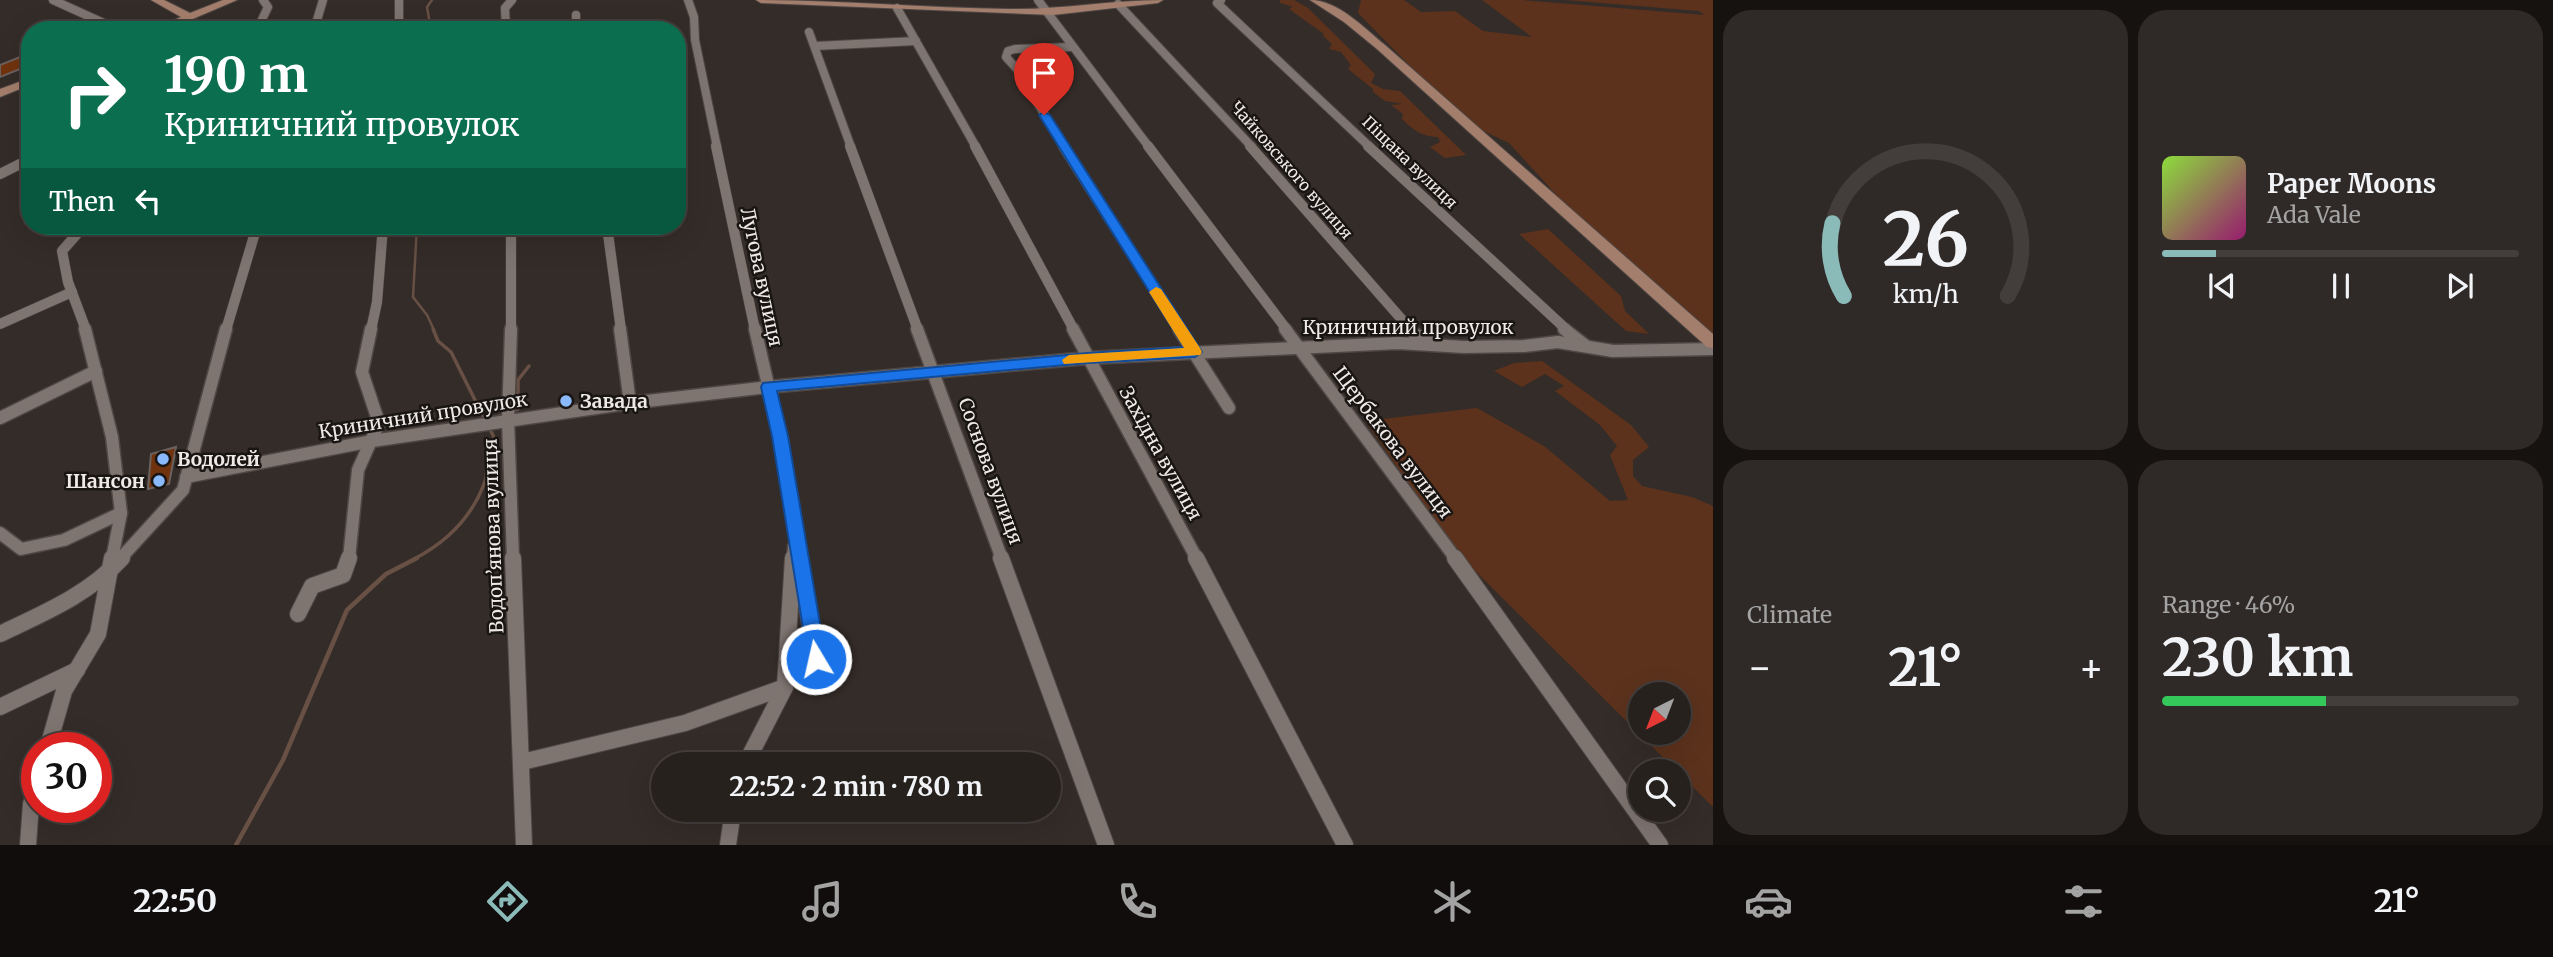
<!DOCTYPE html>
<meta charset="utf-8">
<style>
body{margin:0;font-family:Merriweather,serif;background:#2f2927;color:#f1f3f6;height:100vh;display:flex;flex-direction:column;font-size:26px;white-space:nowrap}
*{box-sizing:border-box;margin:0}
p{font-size:23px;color:#a4a3a4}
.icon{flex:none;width:38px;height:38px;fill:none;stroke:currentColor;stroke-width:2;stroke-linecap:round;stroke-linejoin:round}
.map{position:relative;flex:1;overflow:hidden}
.side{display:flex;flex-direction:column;gap:10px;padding:10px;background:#151210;width:840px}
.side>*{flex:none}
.guide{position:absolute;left:21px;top:21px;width:665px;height:214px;border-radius:28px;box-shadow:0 7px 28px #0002,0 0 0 2px #433e3c;background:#0b6e4f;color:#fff;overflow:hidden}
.needle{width:46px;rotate:222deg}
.fabs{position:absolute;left:1628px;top:682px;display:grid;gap:14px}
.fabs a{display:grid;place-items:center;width:63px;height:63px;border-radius:50%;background:#27211e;box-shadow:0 7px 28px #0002,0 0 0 2px #433e3c;font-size:35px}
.speed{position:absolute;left:21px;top:732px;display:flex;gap:14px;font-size:35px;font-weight:700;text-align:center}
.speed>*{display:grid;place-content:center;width:91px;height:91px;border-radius:50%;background:#27211e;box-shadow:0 7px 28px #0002,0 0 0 2px #433e3c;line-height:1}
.speed .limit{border:10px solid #d22;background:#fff;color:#111}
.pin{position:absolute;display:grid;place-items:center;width:60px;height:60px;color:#fff;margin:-72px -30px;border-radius:50% 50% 50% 0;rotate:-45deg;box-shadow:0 0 7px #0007}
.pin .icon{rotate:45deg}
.me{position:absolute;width:77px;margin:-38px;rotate:351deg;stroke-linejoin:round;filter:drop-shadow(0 0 5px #0008)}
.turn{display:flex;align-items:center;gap:24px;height:147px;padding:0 28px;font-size:32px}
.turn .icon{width:91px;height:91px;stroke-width:2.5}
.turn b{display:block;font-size:49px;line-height:60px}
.then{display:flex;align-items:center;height:66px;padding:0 28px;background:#0003;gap:14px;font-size:26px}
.big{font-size:52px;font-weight:700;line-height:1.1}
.side .widget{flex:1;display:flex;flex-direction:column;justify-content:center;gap:10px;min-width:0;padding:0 24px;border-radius:28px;background:#2f2927}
.side .dial{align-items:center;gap:0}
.dial svg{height:182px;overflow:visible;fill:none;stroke:#433e3c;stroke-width:7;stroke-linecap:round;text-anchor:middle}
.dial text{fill:#f1f3f6;stroke:none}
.song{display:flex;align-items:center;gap:21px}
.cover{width:84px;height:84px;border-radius:10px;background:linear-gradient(135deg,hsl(90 70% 55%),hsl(320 70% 35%))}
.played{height:7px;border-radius:4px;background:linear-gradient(90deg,#8bbbb9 15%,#433e3c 15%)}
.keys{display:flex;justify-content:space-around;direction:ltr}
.heat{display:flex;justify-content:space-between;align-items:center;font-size:38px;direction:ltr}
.charge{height:10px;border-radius:5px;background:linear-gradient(90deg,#34c759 46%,#433e3c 0)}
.side .tiles{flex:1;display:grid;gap:10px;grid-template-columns:repeat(2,1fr)}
.trip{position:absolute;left:651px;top:752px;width:410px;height:70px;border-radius:35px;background:#27211e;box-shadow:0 7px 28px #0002,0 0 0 2px #433e3c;font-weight:700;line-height:70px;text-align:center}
.dock{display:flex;height:112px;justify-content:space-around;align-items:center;background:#100d0c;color:#a4a3a4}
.dock .icon{width:49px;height:49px}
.dock .selected{color:#8bbbb9}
.dock b{font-size:32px;color:#f1f3f6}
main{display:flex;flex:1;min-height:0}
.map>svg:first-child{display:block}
.green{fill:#5c321c;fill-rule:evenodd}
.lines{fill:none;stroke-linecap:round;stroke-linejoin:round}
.stream-far2{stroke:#685045;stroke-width:2.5}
.stream-far1{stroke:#685045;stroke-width:3.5}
.stream{stroke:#685045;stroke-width:4.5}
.building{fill:#71330e;stroke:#6b615d;stroke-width:2}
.street-far3-casing{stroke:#4f4744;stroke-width:10}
.street-far2-casing{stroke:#4f4744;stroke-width:11}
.street-far1-casing{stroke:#4f4744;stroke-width:15}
.street-casing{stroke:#4f4744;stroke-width:18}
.secondary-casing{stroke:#4f4744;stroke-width:2}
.street-far3{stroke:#7e7470;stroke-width:8}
.street-far2{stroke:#7e7470;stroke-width:10}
.street-far1{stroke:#7e7470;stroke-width:12}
.street{stroke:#7e7470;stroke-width:16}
.secondary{fill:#a47e6c;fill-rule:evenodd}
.route{fill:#1a73e8;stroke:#114b97;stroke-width:2}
.slow{fill:#f59e0b}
.poi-dot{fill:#8bbafc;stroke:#191513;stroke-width:2.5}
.labels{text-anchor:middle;stroke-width:5;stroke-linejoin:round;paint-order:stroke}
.far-street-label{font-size:16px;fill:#efe9e7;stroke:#191513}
.street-label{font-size:19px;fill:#efe9e7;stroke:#191513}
.poi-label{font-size:19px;font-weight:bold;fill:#efe9e7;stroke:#191513;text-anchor:start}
</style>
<main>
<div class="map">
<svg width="1713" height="845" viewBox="0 0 1713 845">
<rect width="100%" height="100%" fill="#342c28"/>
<g class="green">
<path d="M 1280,0 L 1294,0 L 1308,8 L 1375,74 L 1371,83 L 1383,89 L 1400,91 L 1466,155 L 1445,158 L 1430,147 L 1440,142 L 1438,137 C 1423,137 1413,130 1402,119 L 1403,114 L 1391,105 L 1403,104 L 1385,101 L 1373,92 L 1373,89 L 1348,69 L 1351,65 L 1341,52 L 1329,49 L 1332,44 L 1323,36 L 1324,34 L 1289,9 L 1293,7 L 1280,3 Z"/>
<path d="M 1361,0 L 1404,0 L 1421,12 L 1455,11 L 1483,31 L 1532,37 L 1482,0 L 1522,0 L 1704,15 L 1699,11 L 1565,0 L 1713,0 L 1713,334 L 1563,202 L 1509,143 L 1479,129 L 1409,65 L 1358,13 Z"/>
<path d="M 1548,229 L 1621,296 L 1625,311 L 1649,334 L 1626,331 L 1519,234 Z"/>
<path d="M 1542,361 L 1631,425 L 1649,447 L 1633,460 L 1633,476 L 1642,486 L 1692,497 L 1713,506 L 1713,807 L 1460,556 L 1365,421 L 1477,408 L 1544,446 L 1610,501 L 1628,500 L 1610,455 L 1617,446 L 1600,425 L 1555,391 L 1564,386 L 1545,374 L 1522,387 L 1494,371 L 1514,363 ZM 1640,695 L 1678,695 L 1678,733 L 1640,733 Z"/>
</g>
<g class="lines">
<g class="stream-far2">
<path d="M 431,30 L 427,7 L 432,0"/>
<path d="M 417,226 L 413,297 L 427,315 L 434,330"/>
</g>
<g class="stream-far1">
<path d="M 433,329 L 438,341 L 451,352 L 485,420"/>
<path d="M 497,417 L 518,409 L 518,380 L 529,366"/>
<path d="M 414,559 C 445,543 471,518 484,484 C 491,467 481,454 494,437 L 488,426"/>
</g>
<path class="stream" d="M 236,845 L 283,760 L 347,610 L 386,574 L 417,558"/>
</g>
<g class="building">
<path d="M 30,53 L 30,65 L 0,77 L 0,65 Z"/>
<path d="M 176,447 L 169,484 L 148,489 L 151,454 Z"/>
</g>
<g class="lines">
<defs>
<g id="street-far3">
<path d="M 53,0 L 119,30"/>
<path d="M 399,0 L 399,30"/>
<path d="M 688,0 L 694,17 L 695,40 L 717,147"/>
<path d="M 1038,0 L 1149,147"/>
<path d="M 1221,0 L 1217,3 L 1370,147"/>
<path d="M 1118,4 L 1252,147"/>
<path d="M 897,8 L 976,147"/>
<path d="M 576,15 L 576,30"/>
<path d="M 257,30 L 268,7 L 263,0"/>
<path d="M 314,30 L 323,0"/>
<path d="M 506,30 L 505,8 L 512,0"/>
<path d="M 538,30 L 574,30"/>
<path d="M 809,32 L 851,147"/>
<path d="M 815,46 L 916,41"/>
<path d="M 1064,147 L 1017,69 L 1006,57 L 1008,51 L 1015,49 L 1073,47"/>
</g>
<g id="street-far2">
<path d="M 716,146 L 755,330"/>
<path d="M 850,146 L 918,330"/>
<path d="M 975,146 L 1074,330"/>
<path d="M 1063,146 L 1180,330"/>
<path d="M 1148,146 L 1287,330"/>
<path d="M 1250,146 L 1411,330"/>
<path d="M 1368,146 L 1567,330"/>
<path d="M 0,174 L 30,159"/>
<path d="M 84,226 L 62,251 L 68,282 L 86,330"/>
<path d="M 511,226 L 511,330"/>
<path d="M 607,226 L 621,330"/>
<path d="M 0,324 L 72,292"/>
<path d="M 226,330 L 257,226"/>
<path d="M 371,330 L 377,302 L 383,226"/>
</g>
<g id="street-far1">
<path d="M 85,329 L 112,437 L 121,513 L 112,559"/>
<path d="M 511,329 L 508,420 L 513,559"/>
<path d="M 620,329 L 630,403"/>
<path d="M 755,329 L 780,436 L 800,559"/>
<path d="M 917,329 L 1002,559"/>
<path d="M 1073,329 L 1197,559"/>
<path d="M 1179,329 L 1229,408"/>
<path d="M 1285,329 L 1456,559"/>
<path d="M 1409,329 L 1414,334 L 1437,343"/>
<path d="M 1564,329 L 1586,346"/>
<path d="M 0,418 L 96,371"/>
<path d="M 186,477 L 372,441 L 630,403 L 768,387 L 1088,358 L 1398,343 L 1464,347 L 1524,346 L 1558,342 L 1613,351 L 1713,349"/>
<path d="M 0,533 L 21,549 L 64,540 L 121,513"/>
<path d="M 120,559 L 183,490 L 226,329"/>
<path d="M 349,559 L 358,470 L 379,423 L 362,372 L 371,329"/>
<path d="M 793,559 L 794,547"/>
</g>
<g id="street">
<path d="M 513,558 L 524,845"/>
<path d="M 799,558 L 820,686"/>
<path d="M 1001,558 L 1106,845"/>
<path d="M 1196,558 L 1345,845"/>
<path d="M 1455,558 L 1660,845"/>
<path d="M 298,614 L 312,586 L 343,575 L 349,558"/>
<path d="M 0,634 C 44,613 88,595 122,558"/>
<path d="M 0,707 L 77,670"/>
<path d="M 48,747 L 64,691 L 98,634 L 112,558"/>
<path d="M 522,762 L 685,723 L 785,687"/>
<path d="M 745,765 L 785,687 L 793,558"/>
<path d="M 28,845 L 31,804 L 37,785"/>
<path d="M 728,845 L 733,810"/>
</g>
<g id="secondary">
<path d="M 151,0 L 164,0 L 190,13 L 223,0 L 237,0 L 167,30 L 152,30 L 181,17 Z"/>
<path d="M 756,0 C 840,0 924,8 1008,9 C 1060,10 1111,0 1163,0 L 1158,3 L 1053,15 L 761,3 Z"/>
<path d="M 1310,0 C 1338,0 1364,28 1385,45 L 1713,334 L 1713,348 L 1707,347 L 1377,49 L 1344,22 Z"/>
<path d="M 30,78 L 30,85 L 0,97 L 0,89 Z"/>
</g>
</defs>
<use href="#street-far3" class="street-far3-casing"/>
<use href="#street-far2" class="street-far2-casing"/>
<use href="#street-far1" class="street-far1-casing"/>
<use href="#street" class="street-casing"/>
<use href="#secondary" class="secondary-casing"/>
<use href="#street-far3" class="street-far3"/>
<use href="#street-far2" class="street-far2"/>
<use href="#street-far1" class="street-far1"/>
<use href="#street" class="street"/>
<use href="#secondary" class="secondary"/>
</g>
<path class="route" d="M 1044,112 L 1050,115 L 1202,352 L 1195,357 L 1088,363 L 777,391 L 788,436 L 826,659 L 823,665 L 816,667 L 809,665 L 772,436 L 761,387 L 763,383 L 1088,353 L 1184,347 L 1039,115 Z"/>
<path class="slow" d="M 1156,287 L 1161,289 L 1200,348 L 1202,352 L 1200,355 L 1064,364 L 1062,360 L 1069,355 L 1184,348 L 1149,292 Z"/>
<g class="poi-dot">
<circle cx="566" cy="401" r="7"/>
<circle cx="163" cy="459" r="7"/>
<circle cx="159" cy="481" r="7"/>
</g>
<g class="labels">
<g class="far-street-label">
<text transform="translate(1410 162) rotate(44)" y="6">Піщана вулиця</text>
<text transform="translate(1292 170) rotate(49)" y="6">Чайковського вулиця</text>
</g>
<g class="street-label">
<text transform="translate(762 277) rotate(78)" y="7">Лугова вулиця</text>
<text x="1408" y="334">Криничний провулок</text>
<text transform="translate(423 415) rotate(-9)" y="7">Криничний провулок</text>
<text transform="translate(1393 442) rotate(53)" y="7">Щербакова вулиця</text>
<text transform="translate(1161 453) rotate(61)" y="7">Західна вулиця</text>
<text transform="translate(991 471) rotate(70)" y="7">Соснова вулиця</text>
<text transform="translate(493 536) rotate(-92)" y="7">Водоп’янова вулиця</text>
</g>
<g class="poi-label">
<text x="580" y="408">Завада</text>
<text x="177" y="466">Водолей</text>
<text x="145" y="488" text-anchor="end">Шансон</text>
</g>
</g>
</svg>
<div class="fabs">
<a><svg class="needle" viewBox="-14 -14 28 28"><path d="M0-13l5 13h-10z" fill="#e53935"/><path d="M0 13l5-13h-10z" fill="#a4a3a4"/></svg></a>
<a><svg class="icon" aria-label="search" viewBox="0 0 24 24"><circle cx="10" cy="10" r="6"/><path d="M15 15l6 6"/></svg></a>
</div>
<div class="speed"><div class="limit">30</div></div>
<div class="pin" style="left:1044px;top:115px;background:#d93025"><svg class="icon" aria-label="arrive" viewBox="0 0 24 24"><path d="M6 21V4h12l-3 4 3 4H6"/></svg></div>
<svg class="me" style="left:816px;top:659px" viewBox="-20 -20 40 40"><circle r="17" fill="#1a73e8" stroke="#fff" stroke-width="3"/><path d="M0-11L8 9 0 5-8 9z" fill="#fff"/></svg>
<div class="trip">22:52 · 2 min · 780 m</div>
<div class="guide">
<div class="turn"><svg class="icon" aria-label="right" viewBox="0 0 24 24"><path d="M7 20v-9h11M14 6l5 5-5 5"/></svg><div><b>190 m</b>Криничний провулок</div></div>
<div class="then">Then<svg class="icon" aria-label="left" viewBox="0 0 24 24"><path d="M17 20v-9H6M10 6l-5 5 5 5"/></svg></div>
</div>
</div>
<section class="side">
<div class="tiles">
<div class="widget dial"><svg viewBox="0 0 100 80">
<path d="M14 69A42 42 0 1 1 86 69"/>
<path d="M14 69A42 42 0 0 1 9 37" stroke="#8bbbb9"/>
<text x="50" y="56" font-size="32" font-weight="700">26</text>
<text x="50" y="72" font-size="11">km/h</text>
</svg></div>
<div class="widget">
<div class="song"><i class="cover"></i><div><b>Paper Moons</b><p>Ada Vale</p></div></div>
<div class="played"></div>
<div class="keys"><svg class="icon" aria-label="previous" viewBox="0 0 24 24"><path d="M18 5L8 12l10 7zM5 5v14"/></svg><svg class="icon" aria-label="pause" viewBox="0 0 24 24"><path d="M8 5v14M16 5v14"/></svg><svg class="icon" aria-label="next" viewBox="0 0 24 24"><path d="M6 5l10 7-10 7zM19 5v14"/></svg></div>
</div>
<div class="widget"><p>Climate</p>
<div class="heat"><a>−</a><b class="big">21°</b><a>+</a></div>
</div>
<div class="widget"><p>Range · 46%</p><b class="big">230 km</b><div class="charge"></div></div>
</div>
</section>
</main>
<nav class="dock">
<b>22:50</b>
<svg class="icon selected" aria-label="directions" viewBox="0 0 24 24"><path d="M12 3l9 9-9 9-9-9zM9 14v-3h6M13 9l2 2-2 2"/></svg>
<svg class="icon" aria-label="music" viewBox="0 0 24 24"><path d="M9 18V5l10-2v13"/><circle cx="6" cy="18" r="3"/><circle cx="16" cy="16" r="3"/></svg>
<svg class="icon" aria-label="phone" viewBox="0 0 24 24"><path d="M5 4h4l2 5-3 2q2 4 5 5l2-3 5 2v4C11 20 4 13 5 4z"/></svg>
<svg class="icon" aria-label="climate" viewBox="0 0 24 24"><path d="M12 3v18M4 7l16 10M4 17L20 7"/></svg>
<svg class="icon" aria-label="car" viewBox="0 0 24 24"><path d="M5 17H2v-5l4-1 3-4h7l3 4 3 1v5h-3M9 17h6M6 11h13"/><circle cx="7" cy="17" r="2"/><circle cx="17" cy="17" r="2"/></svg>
<svg class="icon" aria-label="filters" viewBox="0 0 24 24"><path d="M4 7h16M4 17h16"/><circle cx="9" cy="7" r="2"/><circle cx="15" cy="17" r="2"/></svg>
<b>21°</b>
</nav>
